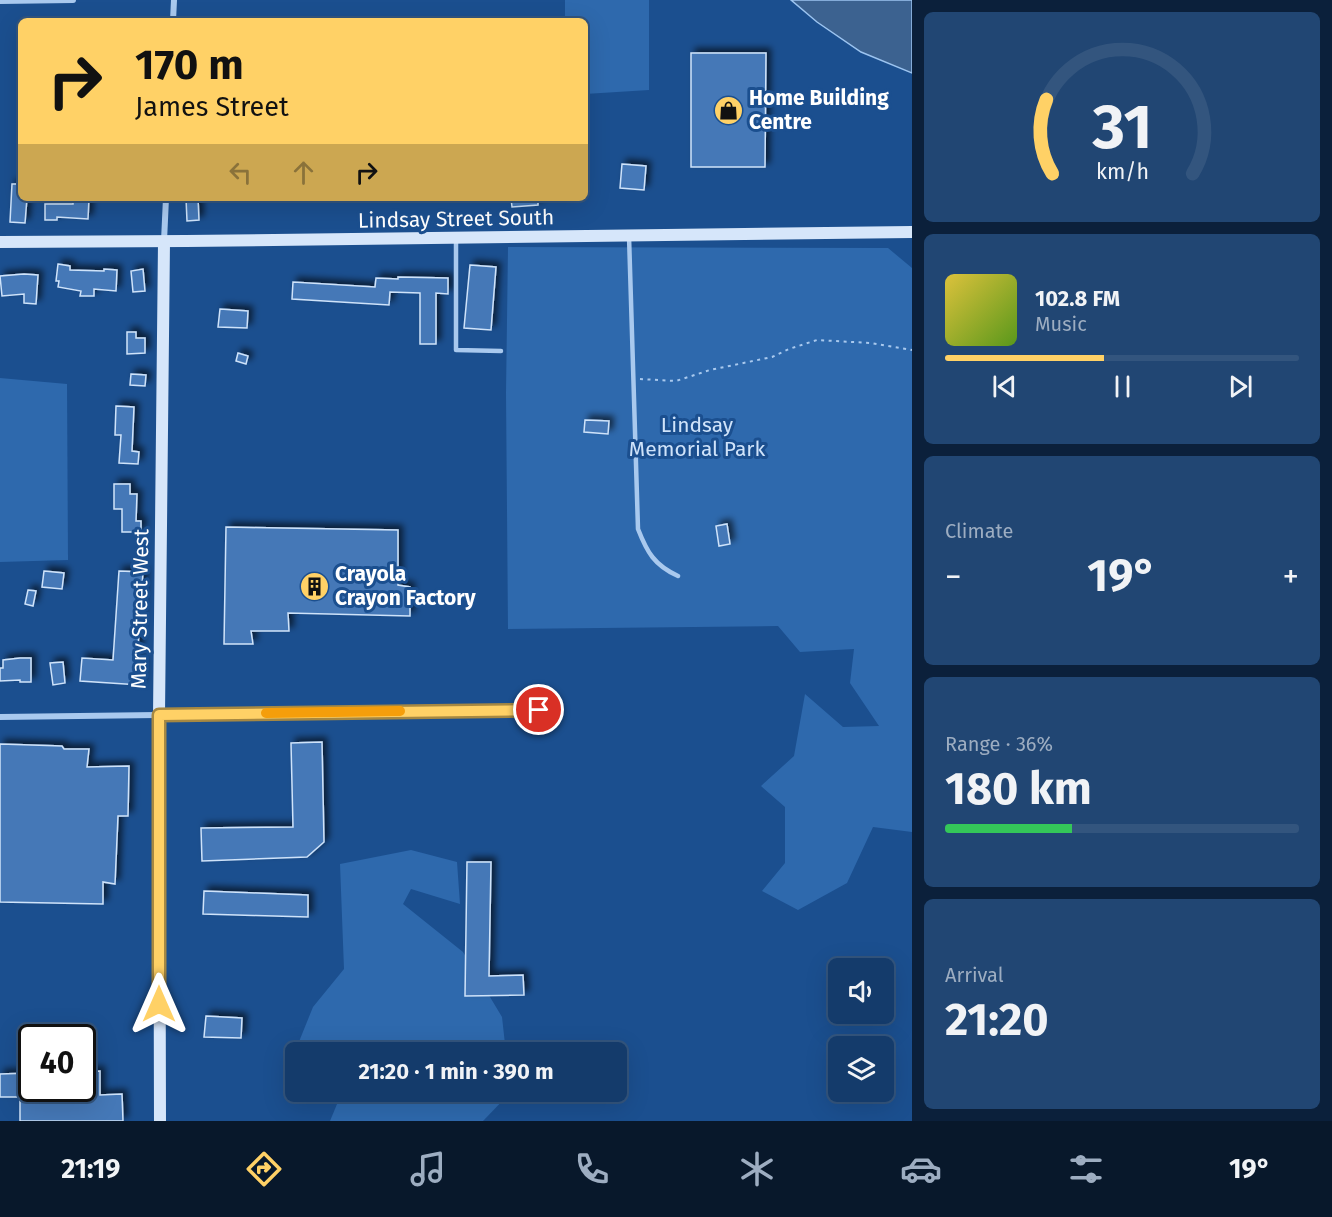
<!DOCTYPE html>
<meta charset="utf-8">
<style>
body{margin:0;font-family:"Fira Sans",sans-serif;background:#214673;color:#f1f3f6;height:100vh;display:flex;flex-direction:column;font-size:22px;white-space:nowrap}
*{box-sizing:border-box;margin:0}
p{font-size:20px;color:#9dadc1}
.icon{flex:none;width:33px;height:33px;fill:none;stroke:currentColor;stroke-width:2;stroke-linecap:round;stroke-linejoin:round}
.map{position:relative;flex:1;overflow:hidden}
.drawer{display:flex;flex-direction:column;gap:12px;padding:12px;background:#0b203b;width:420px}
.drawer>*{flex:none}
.hud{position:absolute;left:18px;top:18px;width:570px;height:183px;border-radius:9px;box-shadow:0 6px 24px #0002,0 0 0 2px #33557e;background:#ffd166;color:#111;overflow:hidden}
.tools{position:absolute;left:828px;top:958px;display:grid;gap:12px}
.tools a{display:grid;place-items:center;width:66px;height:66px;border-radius:9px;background:#143b6b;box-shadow:0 6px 24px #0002,0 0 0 2px #33557e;font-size:30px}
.speed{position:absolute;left:18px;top:1024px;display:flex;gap:12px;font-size:30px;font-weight:700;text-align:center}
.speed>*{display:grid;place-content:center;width:78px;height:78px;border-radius:50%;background:#143b6b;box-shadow:0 6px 24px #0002,0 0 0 2px #33557e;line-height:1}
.speed .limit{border:3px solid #111;border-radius:9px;background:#fff;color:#111}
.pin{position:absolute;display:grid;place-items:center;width:51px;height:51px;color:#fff;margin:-26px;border:3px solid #fff;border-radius:50%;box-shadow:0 2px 6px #0007}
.me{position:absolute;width:66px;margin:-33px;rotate:0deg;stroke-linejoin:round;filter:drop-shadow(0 0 4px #0008)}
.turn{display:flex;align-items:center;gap:21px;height:126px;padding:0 18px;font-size:27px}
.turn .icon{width:78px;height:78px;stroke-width:2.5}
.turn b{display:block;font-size:42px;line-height:51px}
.lanes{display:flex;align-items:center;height:57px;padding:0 18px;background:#0003;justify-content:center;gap:30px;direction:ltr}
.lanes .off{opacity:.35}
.big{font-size:45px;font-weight:700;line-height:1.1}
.drawer .card{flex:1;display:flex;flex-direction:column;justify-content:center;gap:9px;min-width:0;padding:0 21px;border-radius:9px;background:#214673}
.drawer .dial{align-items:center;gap:0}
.dial svg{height:156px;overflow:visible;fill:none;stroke:#33557e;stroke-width:7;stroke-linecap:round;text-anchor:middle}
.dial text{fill:#f1f3f6;stroke:none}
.song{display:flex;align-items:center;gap:18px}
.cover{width:72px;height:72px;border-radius:9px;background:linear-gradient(135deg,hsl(50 70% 55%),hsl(90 70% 35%))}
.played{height:6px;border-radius:3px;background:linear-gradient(90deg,#ffd166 45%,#33557e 45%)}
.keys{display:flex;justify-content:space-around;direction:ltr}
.heat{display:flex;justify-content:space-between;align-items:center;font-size:33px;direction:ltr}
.charge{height:9px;border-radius:4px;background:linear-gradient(90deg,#34c759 36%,#33557e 0)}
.trip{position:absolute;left:285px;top:1042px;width:342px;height:60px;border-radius:9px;background:#143b6b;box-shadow:0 6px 24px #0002,0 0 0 2px #33557e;font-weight:700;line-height:60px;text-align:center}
.menu{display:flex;height:96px;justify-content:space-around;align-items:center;background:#08182b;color:#9dadc1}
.menu .icon{width:42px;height:42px}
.menu .on{color:#ffd166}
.menu b{font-size:27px;color:#f1f3f6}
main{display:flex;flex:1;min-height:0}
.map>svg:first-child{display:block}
.green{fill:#2e69ad}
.water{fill:#3c6290;stroke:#9cc4f0;stroke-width:1.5}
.building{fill:#4478b7;stroke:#cfe3fa;stroke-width:1.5;filter:url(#shadow)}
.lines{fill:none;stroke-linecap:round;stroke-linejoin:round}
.path{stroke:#a9c9ee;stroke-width:2;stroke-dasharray:3 4.5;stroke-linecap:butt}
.lane{stroke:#a9c9ee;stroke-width:4.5}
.street{stroke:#a9c9ee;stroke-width:6}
.secondary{stroke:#d6e6fa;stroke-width:12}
.route-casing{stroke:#a68842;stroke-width:15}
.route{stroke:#ffd166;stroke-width:10}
.slow{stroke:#f59e0b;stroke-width:10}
.labels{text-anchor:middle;stroke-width:6;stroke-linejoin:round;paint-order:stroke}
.poi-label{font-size:21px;font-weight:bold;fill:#fff;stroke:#1b4f8f;text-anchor:start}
.street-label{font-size:21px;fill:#fff;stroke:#1b4f8f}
.park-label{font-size:21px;fill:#cfe3fa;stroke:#1b4f8f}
</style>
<main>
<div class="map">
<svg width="912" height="1121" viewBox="0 0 912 1121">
<defs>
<filter id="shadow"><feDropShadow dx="4.5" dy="-4.5" stdDeviation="3" flood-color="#0009"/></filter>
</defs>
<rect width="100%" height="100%" fill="#1b4f8f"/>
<g class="green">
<path d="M 565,0 L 649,0 L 649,90 L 585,94 L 585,21 L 565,21 Z"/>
<path d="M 508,247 L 888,248 L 912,268 L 912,832 L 873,827 L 847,883 L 798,910 L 762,891 L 785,863 L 785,807 L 761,786 L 794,756 L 805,694 L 843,727 L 879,726 L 850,683 L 854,649 L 800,652 L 778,626 L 508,629 L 506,393 Z"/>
<path d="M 0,378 L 67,384 L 68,560 L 0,562 Z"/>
<path d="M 411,850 L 457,862 L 460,904 L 411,889 L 403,904 L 463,952 L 502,1017 L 506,1053 L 296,1053 L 295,1056 L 294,1054 L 313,1007 L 344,969 L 340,864 Z"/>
<path d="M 342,1092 L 511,1092 L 483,1121 L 330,1121 Z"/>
</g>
<path class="water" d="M 791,0 L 912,0 L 912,73 L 861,52 L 817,22 Z"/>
<g class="building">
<path d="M 691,53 L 766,53 L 765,167 L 691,167 Z"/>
<path d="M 622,164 L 646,166 L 644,190 L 620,188 Z"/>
<path d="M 12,184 L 21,184 L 21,198 L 27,198 L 25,223 L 10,222 Z"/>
<path d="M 73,198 L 89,198 L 88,219 L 57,217 L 57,220 L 45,220 L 45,204 L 73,204 Z"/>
<path d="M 186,198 L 198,198 L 199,220 L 187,221 Z"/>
<path d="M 511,198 L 538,198 L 538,205 L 512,207 Z"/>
<path d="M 58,264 L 70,266 L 70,270 L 104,271 L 104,269 L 117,270 L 116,291 L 94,289 L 94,296 L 80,296 L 81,291 L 58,287 L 59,281 L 56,281 Z"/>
<path d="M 470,265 L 496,267 L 491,330 L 464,328 Z"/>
<path d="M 143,269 L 145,291 L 133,292 L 131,271 Z"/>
<path d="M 24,274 L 38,275 L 36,304 L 24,303 L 24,294 L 2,296 L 0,276 Z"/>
<path d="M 398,277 L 448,278 L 448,294 L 436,293 L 436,344 L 420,344 L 420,293 L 390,292 L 389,305 L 292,299 L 293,282 L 375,287 L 376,278 L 398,279 Z"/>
<path d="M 220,309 L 248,311 L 247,328 L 218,327 Z"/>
<path d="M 127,332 L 136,332 L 136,338 L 145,338 L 145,353 L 127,354 Z"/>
<path d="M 238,353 L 248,356 L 246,364 L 236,361 Z"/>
<path d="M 131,374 L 146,375 L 145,386 L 130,385 Z"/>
<path d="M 116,406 L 134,407 L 132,451 L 139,452 L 138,464 L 119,463 L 121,435 L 115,435 Z"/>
<path d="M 585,420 L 609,421 L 608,434 L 584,432 Z"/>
<path d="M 114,484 L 130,484 L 130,494 L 137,494 L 136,521 L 141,521 L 141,532 L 122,532 L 122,509 L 114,509 Z"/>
<path d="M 727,524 L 730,544 L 719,546 L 716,526 Z"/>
<path d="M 226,527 L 398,530 L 398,585 L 410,587 L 410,616 L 288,613 L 289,631 L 251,631 L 253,644 L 224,644 Z"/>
<path d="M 44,571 L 64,573 L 62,589 L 42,587 Z"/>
<path d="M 119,571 L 143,572 L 137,662 L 141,662 L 140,685 L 80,681 L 82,658 L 113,660 Z"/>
<path d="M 28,590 L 36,591 L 33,606 L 25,604 Z"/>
<path d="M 20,658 L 31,658 L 31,682 L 20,682 L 20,680 L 0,681 L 0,668 L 3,668 L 3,660 Z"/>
<path d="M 63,662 L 65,683 L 53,685 L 50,663 Z"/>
<path d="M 322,742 L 324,842 L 307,857 L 202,861 L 201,828 L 293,827 L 291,743 Z"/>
<path d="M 0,744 L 62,746 L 64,749 L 89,749 L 87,767 L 129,766 L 128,816 L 118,816 L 115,884 L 103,882 L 103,904 L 0,902 Z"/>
<path d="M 467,862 L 491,862 L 489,976 L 523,975 L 524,995 L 465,996 Z"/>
<path d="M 204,891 L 308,895 L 308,917 L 203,914 Z"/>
<path d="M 206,1016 L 242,1018 L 241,1038 L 204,1037 Z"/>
<path d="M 100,1071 L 100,1095 L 122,1094 L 123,1121 L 20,1121 L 20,1097 L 0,1097 L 0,1074 L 32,1073 L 32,1089 L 82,1089 L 82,1072 Z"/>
</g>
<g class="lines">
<path class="path" d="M 640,379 L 676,381 L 710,370 L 772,357 L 789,349 L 817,340 L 871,343 L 912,350"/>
<g class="lane">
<path d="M 629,236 L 638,529 C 647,552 654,565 678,576"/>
<path d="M 456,239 L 456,350 L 501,351"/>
</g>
<g class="street">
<path d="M 0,1 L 73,0"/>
<path d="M 173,21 L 174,0"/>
<path d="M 164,241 L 166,198"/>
<path d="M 0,717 L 539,710"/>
</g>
<g class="secondary">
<path d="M 0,242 L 186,241 L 912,232"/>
<path d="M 160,1121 L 159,715 L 164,242"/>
</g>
</g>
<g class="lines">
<defs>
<path id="route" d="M 159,1004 L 159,715 L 539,710"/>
</defs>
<use href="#route" class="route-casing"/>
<use href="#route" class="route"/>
<path class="slow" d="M 266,713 L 400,711"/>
</g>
<defs>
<symbol id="shop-disc" viewBox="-11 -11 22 22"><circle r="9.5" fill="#ffd166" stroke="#1b4f8f"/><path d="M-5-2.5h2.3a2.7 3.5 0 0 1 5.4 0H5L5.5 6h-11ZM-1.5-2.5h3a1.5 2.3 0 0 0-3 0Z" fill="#111"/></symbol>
<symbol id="building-disc" viewBox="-11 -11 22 22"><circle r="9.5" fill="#ffd166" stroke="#1b4f8f"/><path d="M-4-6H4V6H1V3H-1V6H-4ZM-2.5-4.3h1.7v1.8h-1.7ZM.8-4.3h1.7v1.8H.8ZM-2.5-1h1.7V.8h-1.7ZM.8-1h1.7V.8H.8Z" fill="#111"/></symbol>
</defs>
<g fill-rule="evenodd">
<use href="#shop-disc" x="712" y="94" width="33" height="33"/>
<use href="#building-disc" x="298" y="570" width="33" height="33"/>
</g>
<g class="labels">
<g class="poi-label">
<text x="749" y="105">Home Building<tspan x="749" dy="24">Centre</tspan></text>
<text x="335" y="581">Crayola<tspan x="335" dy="24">Crayon Factory</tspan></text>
</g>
<g class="street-label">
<text transform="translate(456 219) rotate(-1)" y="7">Lindsay Street South</text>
<text transform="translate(140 609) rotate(-89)" y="7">Mary Street West</text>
</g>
<g class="park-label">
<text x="697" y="432">Lindsay<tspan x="697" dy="24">Memorial Park</tspan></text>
</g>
</g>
</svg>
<div class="tools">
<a><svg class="icon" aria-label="sound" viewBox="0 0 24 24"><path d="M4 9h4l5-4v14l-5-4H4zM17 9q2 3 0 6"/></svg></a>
<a><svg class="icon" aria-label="layers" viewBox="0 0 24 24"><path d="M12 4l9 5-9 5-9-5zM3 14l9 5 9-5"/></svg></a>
</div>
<div class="speed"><div class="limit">40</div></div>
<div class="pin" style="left:539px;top:710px;background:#d93025"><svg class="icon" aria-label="arrive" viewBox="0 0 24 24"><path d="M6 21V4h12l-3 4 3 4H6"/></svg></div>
<svg class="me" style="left:159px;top:1004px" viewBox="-20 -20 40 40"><path d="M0-17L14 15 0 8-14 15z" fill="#ffd166" stroke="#fff" stroke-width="4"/></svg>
<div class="trip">21:20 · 1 min · 390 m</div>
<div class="hud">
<div class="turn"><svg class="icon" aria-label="right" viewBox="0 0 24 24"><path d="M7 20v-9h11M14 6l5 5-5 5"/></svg><div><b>170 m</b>James Street</div></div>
<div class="lanes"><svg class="icon off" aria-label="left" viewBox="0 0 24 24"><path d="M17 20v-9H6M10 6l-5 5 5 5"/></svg><svg class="icon off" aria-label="ahead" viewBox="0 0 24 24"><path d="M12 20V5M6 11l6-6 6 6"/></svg><svg class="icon" aria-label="right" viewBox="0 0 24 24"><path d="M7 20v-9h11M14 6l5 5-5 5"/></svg></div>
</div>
</div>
<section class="drawer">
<div class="card dial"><svg viewBox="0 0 100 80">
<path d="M14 69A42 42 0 1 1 86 69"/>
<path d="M14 69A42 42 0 0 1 11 31" stroke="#ffd166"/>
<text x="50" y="56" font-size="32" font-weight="700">31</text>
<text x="50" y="72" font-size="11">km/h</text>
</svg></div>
<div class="card">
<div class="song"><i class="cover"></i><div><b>102.8 FM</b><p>Music</p></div></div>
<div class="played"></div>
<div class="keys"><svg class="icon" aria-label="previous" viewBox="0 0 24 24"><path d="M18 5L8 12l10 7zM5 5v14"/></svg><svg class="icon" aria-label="pause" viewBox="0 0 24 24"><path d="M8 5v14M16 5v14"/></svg><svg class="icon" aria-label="next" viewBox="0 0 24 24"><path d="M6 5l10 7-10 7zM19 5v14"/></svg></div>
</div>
<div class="card"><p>Climate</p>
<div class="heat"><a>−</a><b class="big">19°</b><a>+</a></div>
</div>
<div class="card"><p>Range · 36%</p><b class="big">180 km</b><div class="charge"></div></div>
<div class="card"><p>Arrival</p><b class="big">21:20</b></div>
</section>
</main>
<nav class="menu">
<b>21:19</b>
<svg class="icon on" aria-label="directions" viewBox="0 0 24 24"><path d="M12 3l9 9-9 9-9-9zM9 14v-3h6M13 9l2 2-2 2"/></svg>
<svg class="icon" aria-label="music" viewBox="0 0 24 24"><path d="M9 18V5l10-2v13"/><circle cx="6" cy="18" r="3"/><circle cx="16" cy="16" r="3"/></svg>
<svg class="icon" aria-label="phone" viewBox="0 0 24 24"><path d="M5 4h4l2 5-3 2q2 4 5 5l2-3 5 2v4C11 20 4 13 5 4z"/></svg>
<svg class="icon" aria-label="climate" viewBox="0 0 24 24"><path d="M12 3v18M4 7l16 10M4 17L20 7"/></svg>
<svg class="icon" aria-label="car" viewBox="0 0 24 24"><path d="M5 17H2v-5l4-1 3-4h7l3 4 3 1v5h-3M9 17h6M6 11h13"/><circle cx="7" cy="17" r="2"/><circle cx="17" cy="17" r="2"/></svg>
<svg class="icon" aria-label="filters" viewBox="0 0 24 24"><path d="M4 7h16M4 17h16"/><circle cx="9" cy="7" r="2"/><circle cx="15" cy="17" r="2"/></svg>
<b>19°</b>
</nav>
